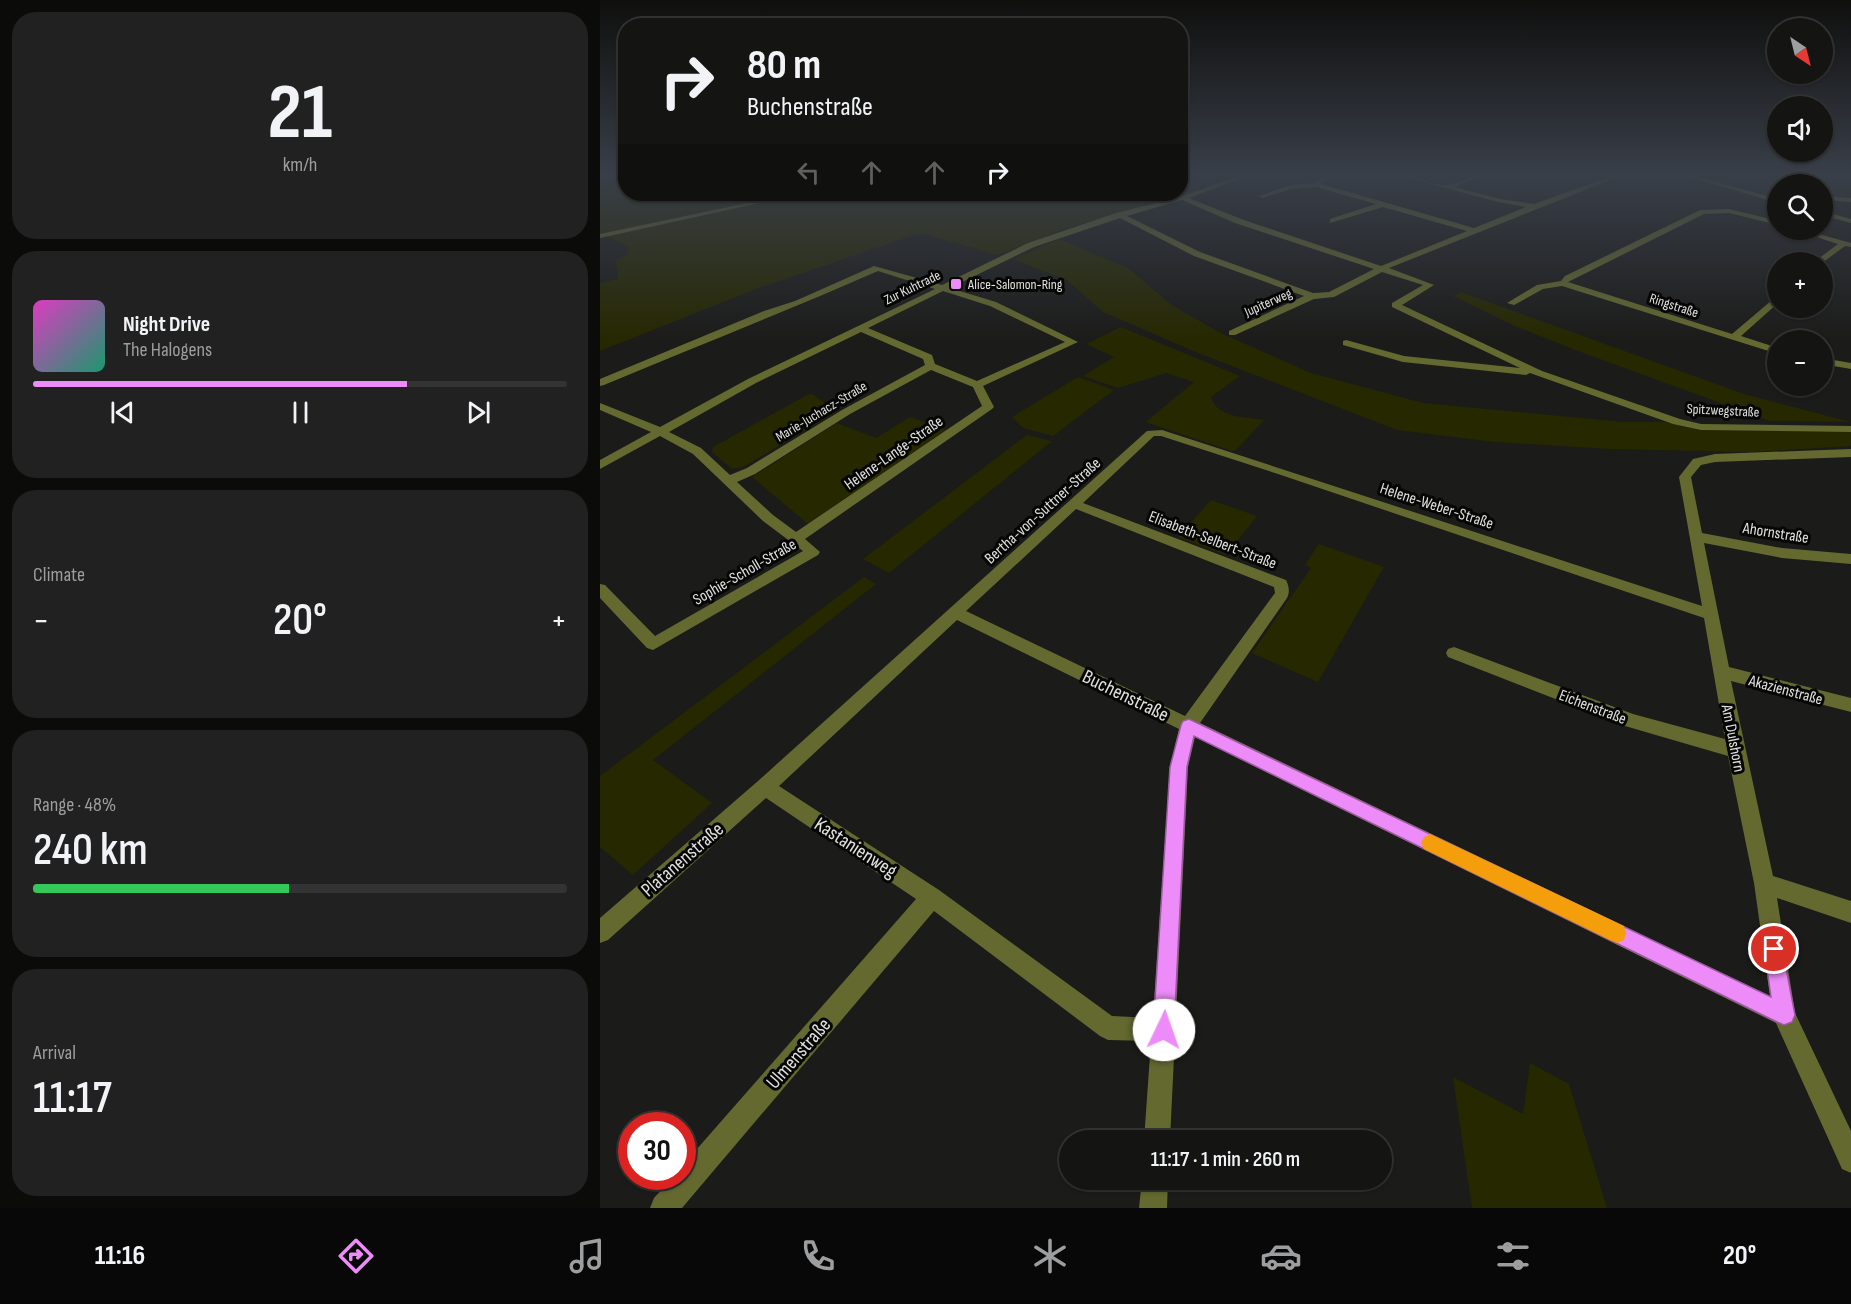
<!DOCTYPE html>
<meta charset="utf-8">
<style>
body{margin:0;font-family:"Sofia Sans Condensed",sans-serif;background:#212121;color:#f1f3f6;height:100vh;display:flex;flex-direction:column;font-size:22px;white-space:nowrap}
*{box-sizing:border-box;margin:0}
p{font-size:20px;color:#9d9ea0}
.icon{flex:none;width:33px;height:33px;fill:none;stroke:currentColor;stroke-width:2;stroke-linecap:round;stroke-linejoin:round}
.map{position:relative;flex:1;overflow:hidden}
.side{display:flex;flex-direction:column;gap:12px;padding:12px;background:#0b0b0a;width:600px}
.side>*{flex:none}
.hud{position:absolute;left:18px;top:18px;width:570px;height:183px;border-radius:24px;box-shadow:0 2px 4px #0004,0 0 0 2px #333;background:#141413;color:#f1f3f6;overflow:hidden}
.needle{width:39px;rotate:145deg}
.tools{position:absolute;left:1167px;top:18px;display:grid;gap:12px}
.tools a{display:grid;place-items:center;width:66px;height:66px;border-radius:50%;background:#141413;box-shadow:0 2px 4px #0004,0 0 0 2px #333;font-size:30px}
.speed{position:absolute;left:18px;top:1112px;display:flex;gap:12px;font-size:30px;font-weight:700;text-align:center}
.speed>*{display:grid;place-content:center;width:78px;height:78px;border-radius:50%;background:#141413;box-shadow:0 2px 4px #0004,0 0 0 2px #333;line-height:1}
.speed .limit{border:9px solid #d22;background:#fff;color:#111}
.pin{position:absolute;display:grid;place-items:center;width:51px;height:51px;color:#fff;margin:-26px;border:3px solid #fff;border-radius:50%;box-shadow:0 2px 6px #0007}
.me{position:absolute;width:66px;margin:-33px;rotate:3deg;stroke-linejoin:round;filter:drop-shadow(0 0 4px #0008)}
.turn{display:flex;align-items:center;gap:21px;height:126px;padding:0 30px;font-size:27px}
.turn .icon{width:78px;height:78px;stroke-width:2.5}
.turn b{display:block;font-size:42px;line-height:51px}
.lanes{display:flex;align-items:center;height:57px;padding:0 30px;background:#0003;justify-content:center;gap:30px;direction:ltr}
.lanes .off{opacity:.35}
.big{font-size:45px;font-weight:600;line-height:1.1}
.side .widget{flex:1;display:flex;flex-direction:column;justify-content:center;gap:9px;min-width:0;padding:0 21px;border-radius:24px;background:#212121}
.side .dial{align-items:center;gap:0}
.dial b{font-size:78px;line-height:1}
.song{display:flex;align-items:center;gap:18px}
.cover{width:72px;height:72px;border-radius:9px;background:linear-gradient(135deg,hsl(310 70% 55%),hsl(160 70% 35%))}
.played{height:6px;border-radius:3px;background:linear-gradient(90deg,#ed8cf9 70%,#333 70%)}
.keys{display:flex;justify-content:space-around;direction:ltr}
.heat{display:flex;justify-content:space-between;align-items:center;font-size:33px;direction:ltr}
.charge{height:9px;border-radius:4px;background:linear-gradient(90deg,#34c759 48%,#333 0)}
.trip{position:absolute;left:459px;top:1130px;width:333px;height:60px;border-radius:30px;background:#141413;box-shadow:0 2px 4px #0004,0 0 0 2px #333;font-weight:600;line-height:60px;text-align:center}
.menu{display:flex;height:96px;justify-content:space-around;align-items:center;background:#080808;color:#9d9ea0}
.menu .icon{width:42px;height:42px}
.menu .on{color:#ed8cf9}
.menu b{font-size:27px;color:#f1f3f6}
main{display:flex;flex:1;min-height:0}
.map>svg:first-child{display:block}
.green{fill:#262800}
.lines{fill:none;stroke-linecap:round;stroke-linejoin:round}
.minor{fill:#64692f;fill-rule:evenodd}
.route{fill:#ed8cf9;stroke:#9a5ba2;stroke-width:1.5}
.slow{fill:#f59e0b}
.poi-dot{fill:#ed8cf9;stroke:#060605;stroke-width:2}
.labels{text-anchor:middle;stroke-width:6;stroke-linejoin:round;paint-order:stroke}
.far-poi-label{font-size:14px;fill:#e1e2e0;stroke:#060605;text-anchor:start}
.far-street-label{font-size:14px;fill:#e1e2e0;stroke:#060605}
.street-label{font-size:16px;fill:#e1e2e0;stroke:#060605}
.near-street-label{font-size:20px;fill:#e1e2e0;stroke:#060605}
</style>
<main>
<section class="side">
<div class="widget dial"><b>21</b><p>km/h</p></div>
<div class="widget">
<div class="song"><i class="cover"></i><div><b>Night Drive</b><p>The Halogens</p></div></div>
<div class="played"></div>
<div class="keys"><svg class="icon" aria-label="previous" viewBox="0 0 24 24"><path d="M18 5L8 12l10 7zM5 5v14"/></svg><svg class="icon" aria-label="pause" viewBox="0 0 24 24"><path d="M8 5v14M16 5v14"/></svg><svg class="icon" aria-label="next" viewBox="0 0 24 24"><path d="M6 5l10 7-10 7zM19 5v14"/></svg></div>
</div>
<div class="widget"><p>Climate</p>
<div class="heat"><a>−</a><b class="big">20°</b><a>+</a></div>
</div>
<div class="widget"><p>Range · 48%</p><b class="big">240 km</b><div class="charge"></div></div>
<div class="widget"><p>Arrival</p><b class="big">11:17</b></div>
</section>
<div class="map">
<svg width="1251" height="1208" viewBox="0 0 1251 1208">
<rect width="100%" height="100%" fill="#1b1b19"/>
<g class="green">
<path d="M 0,173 L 25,173 L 26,194 L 190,194 L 0,234 Z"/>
<path d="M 1196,173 L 1251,173 L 1251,189 Z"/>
<path d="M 201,194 L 562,194 L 571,197 L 467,228 L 397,255 L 325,234 L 314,235 L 156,289 L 0,351 L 0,283 L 18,279 L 16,260 L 28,254 L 27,246 L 5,235 Z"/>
<path d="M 459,239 L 528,268 L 573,306 L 621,333 L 711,373 L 823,403 L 1023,422 L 1065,422 L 1101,430 L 1251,432 L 1251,446 L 1151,452 L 1009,449 L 895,442 L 797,430 L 593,351 L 503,312 L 467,280 L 413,259 Z"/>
<path d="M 861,292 L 1144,394 L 1251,422 L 1170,421 L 975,350 L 915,326 L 853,296 Z"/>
<path d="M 521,327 L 640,376 L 611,397 C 617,418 646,417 664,420 L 636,450 L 632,451 L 548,423 L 547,421 L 594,382 L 566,373 L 518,388 L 483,376 L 514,357 L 486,344 Z"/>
<path d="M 478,377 L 514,390 L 453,436 L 423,428 L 412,417 Z"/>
<path d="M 212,394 L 234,409 L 234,413 L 143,467 L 132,469 L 112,452 L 113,447 L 207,395 Z"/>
<path d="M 310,417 L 347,430 L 208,524 L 152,477 L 237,423 L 276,438 Z"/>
<path d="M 427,435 L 452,441 L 289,573 L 263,559 Z"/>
<path d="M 611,500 L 657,516 L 626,555 L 578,537 Z"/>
<path d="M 719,544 L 784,567 L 718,682 L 652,653 L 711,568 L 705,565 Z"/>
<path d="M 264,577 L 276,584 L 53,760 L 112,803 L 33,875 L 0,847 L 0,776 Z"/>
<path d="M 930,1063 L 969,1084 L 1007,1208 L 872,1208 L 853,1077 L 923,1114 Z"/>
</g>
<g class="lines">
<g class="minor">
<path d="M 647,173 L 655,173 L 589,198 L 641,219 L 781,266 L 867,231 L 783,207 L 730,223 L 730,219 L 776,204 L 716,187 L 691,189 L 662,198 L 659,196 L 690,185 L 714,183 L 728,173 L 735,173 L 721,184 L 874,228 L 926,207 L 898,202 L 790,173 C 809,172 830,186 846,185 C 861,184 873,173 888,173 L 854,187 L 900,199 L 934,204 L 1020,173 L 1028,173 L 789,268 L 834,285 L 802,305 L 942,371 L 1080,419 L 1101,424 L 1251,426 L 1251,432 L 1101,430 L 1073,424 L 930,373 L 926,375 L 803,362 L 743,345 L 743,341 L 746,340 L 804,356 L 920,368 L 792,307 L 792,303 L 823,285 L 782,272 L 734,297 L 714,299 L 635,335 L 629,335 L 629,331 L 704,296 L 594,256 L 520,218 L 434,247 L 350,288 L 396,302 L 478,342 L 383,386 L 394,407 L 392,409 L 205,539 L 220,552 L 218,555 L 53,650 L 47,648 L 0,598 L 0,584 L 5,585 L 55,636 L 203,551 L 163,521 L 93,454 L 60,436 L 0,469 L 0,460 L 51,432 L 0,410 L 0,403 L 60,427 L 148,379 L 335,289 L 278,271 C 187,311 95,347 4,385 L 0,386 L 0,379 L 164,311 L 195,301 L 274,266 L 342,285 L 428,243 L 516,213 L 576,198 L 574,194 L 583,196 ZM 582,200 L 635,223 L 774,269 L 729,292 L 713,293 L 600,252 L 527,216 ZM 343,291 L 390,306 L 465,342 L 377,381 L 335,364 L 332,355 L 268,328 ZM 261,332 L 323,359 L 325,365 L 242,410 L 147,468 L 130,475 L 101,448 L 69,432 L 156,383 ZM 331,370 L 373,387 L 382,406 L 196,532 L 173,515 L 137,482 L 155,474 L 250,414 Z"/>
<path d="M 1075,173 L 1084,173 L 1178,199 L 1178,203 Z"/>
<path d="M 190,194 L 200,194 L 0,238 L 0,234 Z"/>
<path d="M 1222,196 L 1251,198 L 1251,202 L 1222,200 Z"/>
<path d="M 1129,209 L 1178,221 L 1178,225 L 1129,213 L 1104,214 L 968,282 L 1132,334 L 1178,295 L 1178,303 L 1141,336 L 1178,348 L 1178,354 L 962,286 L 943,289 L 914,305 L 907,303 L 937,285 L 961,281 L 965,276 L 1100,210 Z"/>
<path d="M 1222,211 L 1251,219 L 1251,223 L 1222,215 Z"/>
<path d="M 1195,230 L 1204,230 L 1251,243 L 1251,247 L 1245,246 L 1222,263 L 1214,262 L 1238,244 Z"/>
<path d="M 1222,358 L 1251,363 L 1251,369 L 1222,364 Z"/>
<path d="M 562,430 L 1102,606 L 1079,477 L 1093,459 L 1115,454 L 1251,449 L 1251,457 L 1115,462 L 1101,465 L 1091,477 L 1102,533 L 1182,548 L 1251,554 L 1251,564 L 1182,558 L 1104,543 L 1129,667 L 1251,698 L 1251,712 L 1131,681 L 1173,876 L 1251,901 L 1251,923 L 1177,898 L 1195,1013 L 1251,1131 L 1251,1173 L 1242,1169 L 1176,1023 L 595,737 L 588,767 L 570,1140 L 544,1140 L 551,1041 L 508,1040 L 500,1036 L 334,911 L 82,1208 L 50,1208 L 54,1198 L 74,1176 L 82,1176 L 82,1166 L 316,899 L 166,798 L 8,940 L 0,943 L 0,918 L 158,781 L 547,431 ZM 554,436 L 561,436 L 678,474 L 1104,618 L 1125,739 L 1033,714 L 854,647 L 848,649 L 846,653 L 848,657 L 1025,726 L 1128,756 L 1154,883 L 1170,996 L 600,723 L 687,598 C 690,592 689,586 686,580 L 483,503 ZM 476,509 L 674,587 L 675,593 L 585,716 L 366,611 ZM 357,620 L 579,729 L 570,767 L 553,1018 L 512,1016 L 339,890 L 179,786 Z"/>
<path d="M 542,1179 L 568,1179 L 567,1208 L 539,1208 Z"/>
</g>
</g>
<linearGradient id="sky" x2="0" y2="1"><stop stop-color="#0f0f0e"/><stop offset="0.51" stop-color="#393f49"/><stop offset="1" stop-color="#393f49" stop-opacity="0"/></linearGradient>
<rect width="1251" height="342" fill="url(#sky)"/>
<path class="route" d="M 589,719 L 1171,997 L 1164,949 L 1167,942 L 1174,939 L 1181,942 L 1195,1015 L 1192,1022 L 1184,1025 L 1177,1022 L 594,736 L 587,767 L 574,1030 L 571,1037 L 564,1040 L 556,1037 L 553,1030 L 570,767 L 581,725 L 583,721 Z"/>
<path class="slow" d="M 830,834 L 1024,926 L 1026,933 L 1024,940 L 1017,943 L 1010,940 L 824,849 L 821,843 L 824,837 Z"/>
<rect class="poi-dot" x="350" y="278" width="12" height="12" rx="3"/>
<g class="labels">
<g class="far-poi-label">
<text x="368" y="289">Alice-Salomon-Ring</text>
</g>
<g class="far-street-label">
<text transform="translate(312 287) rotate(-26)" y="5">Zur Kuhtrade</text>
<text transform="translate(668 302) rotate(-24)" y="5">Jupiterweg</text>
<text transform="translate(1074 305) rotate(18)" y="5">Ringstraße</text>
<text transform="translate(1123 410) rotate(3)" y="5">Spitzwegstraße</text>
<text transform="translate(221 411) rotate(-31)" y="5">Marie-Juchacz-Straße</text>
</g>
<g class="street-label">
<text transform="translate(293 452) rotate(-35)" y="6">Helene-Lange-Straße</text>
<text transform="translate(837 505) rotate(18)" y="6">Helene-Weber-Straße</text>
<text transform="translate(442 510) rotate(-42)" y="6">Bertha-von-Suttner-Straße</text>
<text transform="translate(1176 532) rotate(9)" y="6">Ahornstraße</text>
<text transform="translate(613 539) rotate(21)" y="6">Elisabeth-Selbert-Straße</text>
<text transform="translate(144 571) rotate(-30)" y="6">Sophie-Scholl-Straße</text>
<text transform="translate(1186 689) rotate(15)" y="6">Akazienstraße</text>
<text transform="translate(993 706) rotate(21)" y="6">Eichenstraße</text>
<text transform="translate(1134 738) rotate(79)" y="6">Am Dulshorn</text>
</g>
<g class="near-street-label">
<text transform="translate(526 695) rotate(26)" y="7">Buchenstraße</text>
<text transform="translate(256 847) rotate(33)" y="7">Kastanienweg</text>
<text transform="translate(82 859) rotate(-41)" y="7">Platanenstraße</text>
<text transform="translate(198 1053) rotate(-49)" y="7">Ulmenstraße</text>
</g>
</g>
</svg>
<div class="tools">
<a><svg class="needle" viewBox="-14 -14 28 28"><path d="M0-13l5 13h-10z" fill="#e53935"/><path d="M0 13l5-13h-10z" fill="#9d9ea0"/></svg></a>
<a><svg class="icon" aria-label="sound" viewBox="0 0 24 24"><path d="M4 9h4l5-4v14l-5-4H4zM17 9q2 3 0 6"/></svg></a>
<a><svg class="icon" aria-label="search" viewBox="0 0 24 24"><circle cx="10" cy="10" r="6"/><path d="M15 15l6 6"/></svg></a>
<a>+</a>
<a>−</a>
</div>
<div class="speed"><div class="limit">30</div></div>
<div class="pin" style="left:1174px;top:949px;background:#d93025"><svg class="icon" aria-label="arrive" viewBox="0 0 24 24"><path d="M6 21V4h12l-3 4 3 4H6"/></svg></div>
<svg class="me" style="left:564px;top:1030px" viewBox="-20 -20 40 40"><circle r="19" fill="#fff"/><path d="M0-13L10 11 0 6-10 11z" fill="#ed8cf9"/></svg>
<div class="trip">11:17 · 1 min · 260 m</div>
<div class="hud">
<div class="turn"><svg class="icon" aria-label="right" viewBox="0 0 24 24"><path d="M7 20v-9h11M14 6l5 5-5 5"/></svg><div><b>80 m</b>Buchenstraße</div></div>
<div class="lanes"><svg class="icon off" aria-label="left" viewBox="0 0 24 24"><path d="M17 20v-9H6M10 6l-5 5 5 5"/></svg><svg class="icon off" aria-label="ahead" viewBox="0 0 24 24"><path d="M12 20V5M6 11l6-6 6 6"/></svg><svg class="icon off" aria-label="ahead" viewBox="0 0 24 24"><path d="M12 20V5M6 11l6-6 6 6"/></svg><svg class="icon" aria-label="right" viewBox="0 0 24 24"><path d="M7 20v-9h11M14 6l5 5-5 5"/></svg></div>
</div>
</div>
</main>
<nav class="menu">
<b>11:16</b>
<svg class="icon on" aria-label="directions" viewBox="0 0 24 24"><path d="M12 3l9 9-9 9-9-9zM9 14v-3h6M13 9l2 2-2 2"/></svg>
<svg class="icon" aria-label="music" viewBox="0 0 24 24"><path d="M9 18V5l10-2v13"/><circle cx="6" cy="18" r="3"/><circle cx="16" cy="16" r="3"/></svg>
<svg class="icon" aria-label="phone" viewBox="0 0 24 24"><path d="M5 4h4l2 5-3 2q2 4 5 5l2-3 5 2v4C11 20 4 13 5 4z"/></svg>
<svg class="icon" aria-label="climate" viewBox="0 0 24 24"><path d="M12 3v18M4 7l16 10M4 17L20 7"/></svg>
<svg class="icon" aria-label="car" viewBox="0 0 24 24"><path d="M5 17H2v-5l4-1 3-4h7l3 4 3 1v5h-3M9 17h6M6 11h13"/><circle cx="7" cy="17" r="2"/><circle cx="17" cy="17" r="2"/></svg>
<svg class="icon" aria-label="filters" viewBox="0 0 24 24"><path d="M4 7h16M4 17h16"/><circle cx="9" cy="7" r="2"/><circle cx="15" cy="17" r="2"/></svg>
<b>20°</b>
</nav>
